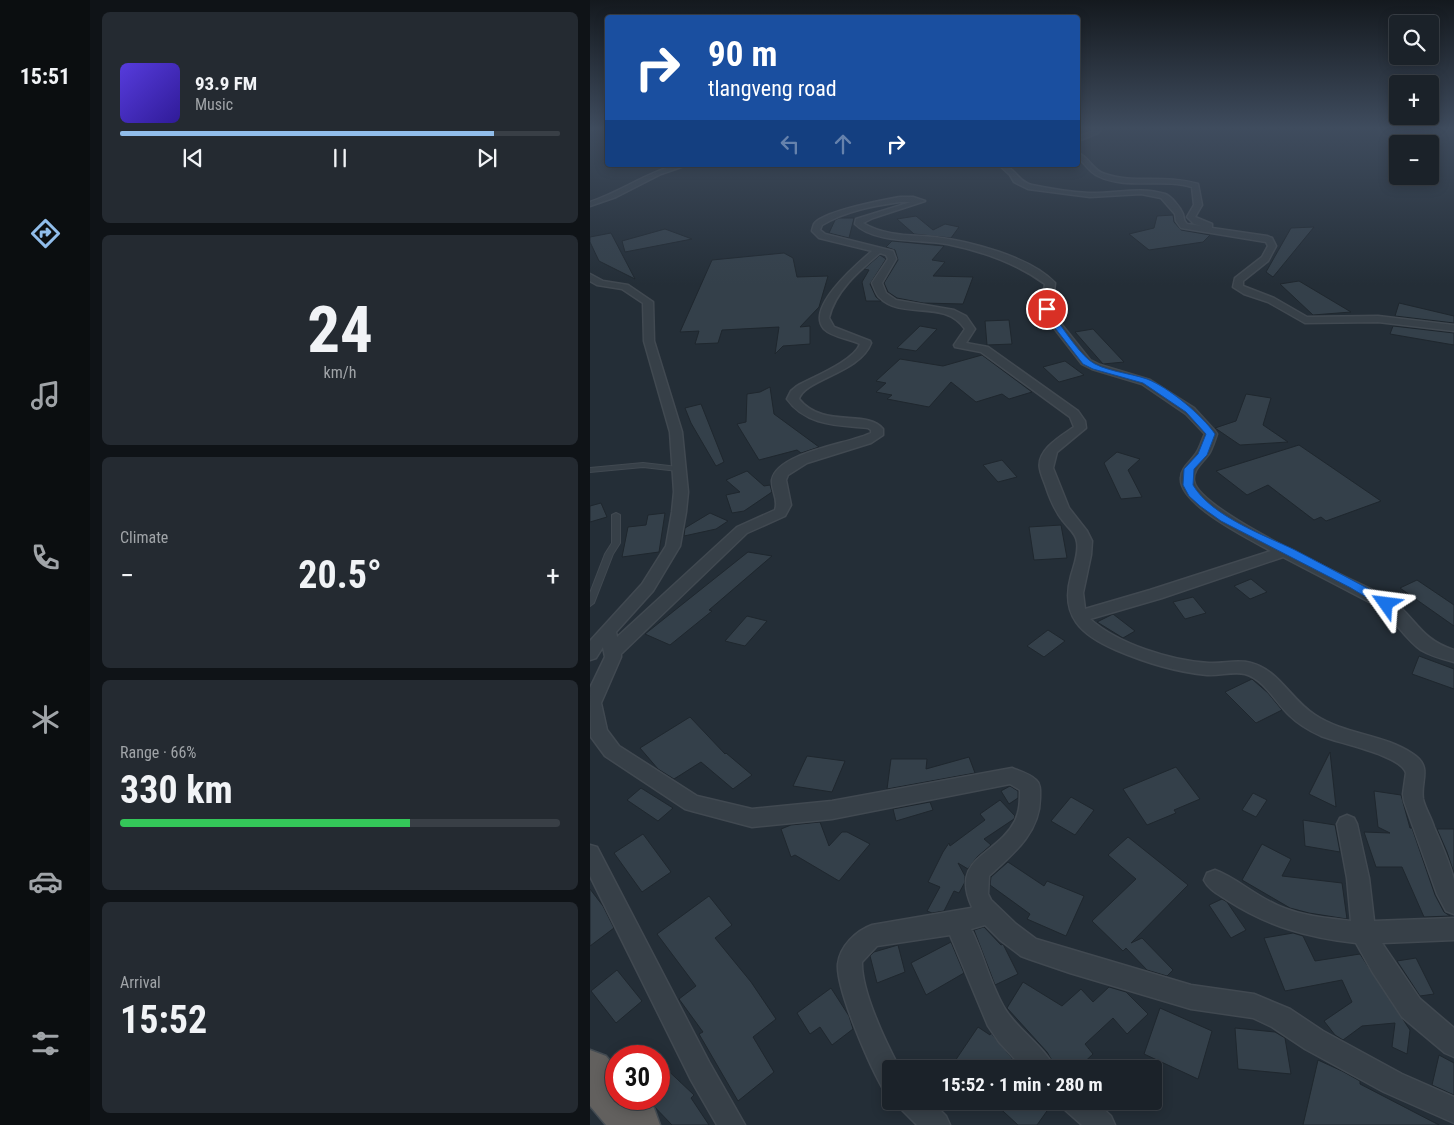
<!DOCTYPE html>
<meta charset="utf-8">
<style>
body{margin:0;font-family:"Roboto Condensed",sans-serif;background:#242a31;color:#f1f3f6;height:100vh;display:flex;flex-direction:column;font-size:19px;white-space:nowrap}
*{box-sizing:border-box;margin:0}
p{font-size:16px;color:#a0a4a8}
.icon{flex:none;width:28px;height:28px;fill:none;stroke:currentColor;stroke-width:2;stroke-linecap:round;stroke-linejoin:round}
.map{position:relative;flex:1;overflow:hidden}
.side{display:flex;flex-direction:column;gap:12px;padding:12px;background:#0f1317;width:500px}
.side>*{flex:none}
.top-card{position:absolute;left:15px;top:15px;width:475px;height:152px;border-radius:5px;box-shadow:0 2px 12px #0003,0 0 0 1px #393f46;background:#1a4fa0;color:#fff;overflow:hidden}
.controls{position:absolute;left:799px;top:15px;display:grid;gap:10px}
.controls a{display:grid;place-items:center;width:50px;height:50px;border-radius:5px;background:#1b2229;box-shadow:0 2px 12px #0003,0 0 0 1px #393f46;font-size:25px}
.speed{position:absolute;left:15px;top:1045px;display:flex;gap:10px;font-size:25px;font-weight:700;text-align:center}
.speed>*{display:grid;place-content:center;width:65px;height:65px;border-radius:50%;background:#1b2229;box-shadow:0 2px 12px #0003,0 0 0 1px #393f46;line-height:1}
.speed .limit{border:8px solid #d22;background:#fff;color:#111}
.pin{position:absolute;display:grid;place-items:center;width:42px;height:42px;color:#fff;margin:-21px;border:2px solid #fff;border-radius:50%;box-shadow:0 1px 5px #0007}
.me{position:absolute;width:55px;margin:-28px;rotate:301deg;stroke-linejoin:round;filter:drop-shadow(0 0 4px #0008)}
.turn{display:flex;align-items:center;gap:18px;height:105px;padding:0 20px;font-size:22px}
.turn .icon{width:65px;height:65px;stroke-width:2.5}
.turn b{display:block;font-size:35px;line-height:42px}
.lanes{display:flex;align-items:center;height:48px;padding:0 20px;background:#0003;justify-content:center;gap:25px;direction:ltr}
.lanes .off{opacity:.35}
.big{font-size:38px;font-weight:700;line-height:1.1}
.side .tile{flex:1;display:flex;flex-direction:column;justify-content:center;gap:8px;min-width:0;padding:0 18px;border-radius:8px;background:#242a31}
.side .dial{align-items:center;gap:0}
.dial b{font-size:65px;line-height:1}
.song{display:flex;align-items:center;gap:15px}
.cover{width:60px;height:60px;border-radius:8px;background:linear-gradient(135deg,hsl(250 70% 55%),hsl(250 70% 35%))}
.played{height:5px;border-radius:2px;background:linear-gradient(90deg,#91bdea 85%,#393f46 85%)}
.keys{display:flex;justify-content:space-around;direction:ltr}
.heat{display:flex;justify-content:space-between;align-items:center;font-size:28px;direction:ltr}
.charge{height:8px;border-radius:4px;background:linear-gradient(90deg,#34c759 66%,#393f46 0)}
.trip{position:absolute;left:292px;top:1060px;width:280px;height:50px;border-radius:5px;background:#1b2229;box-shadow:0 2px 12px #0003,0 0 0 1px #393f46;font-weight:700;line-height:50px;text-align:center}
main{display:flex;flex:1;min-height:0}
.menu{display:flex;flex-direction:column;width:90px;justify-content:space-around;align-items:center;background:#0b0e10;color:#a0a4a8}
.menu .icon{width:35px;height:35px}
.menu .on{color:#91bdea}
.menu b{font-size:22px;color:#f1f3f6}
.map>svg:first-child{display:block}
.building{fill:#34404a;stroke:#1f272e}
.lines{fill:none;stroke-linecap:round;stroke-linejoin:round}
.service-casing{stroke:#414951;stroke-width:2}
.minor-casing{stroke:#414951;stroke-width:3}
.trunk-casing{stroke:#434b52;stroke-width:3}
.service{fill:#374048;fill-rule:evenodd}
.minor{fill:#374048;fill-rule:evenodd}
.trunk{fill:#62605e;fill-rule:evenodd}
.route{fill:#1a73e8;stroke:#114b97}
</style>
<main>
<nav class="menu">
<b>15:51</b>
<svg class="icon on" aria-label="directions" viewBox="0 0 24 24"><path d="M12 3l9 9-9 9-9-9zM9 14v-3h6M13 9l2 2-2 2"/></svg>
<svg class="icon" aria-label="music" viewBox="0 0 24 24"><path d="M9 18V5l10-2v13"/><circle cx="6" cy="18" r="3"/><circle cx="16" cy="16" r="3"/></svg>
<svg class="icon" aria-label="phone" viewBox="0 0 24 24"><path d="M5 4h4l2 5-3 2q2 4 5 5l2-3 5 2v4C11 20 4 13 5 4z"/></svg>
<svg class="icon" aria-label="climate" viewBox="0 0 24 24"><path d="M12 3v18M4 7l16 10M4 17L20 7"/></svg>
<svg class="icon" aria-label="car" viewBox="0 0 24 24"><path d="M5 17H2v-5l4-1 3-4h7l3 4 3 1v5h-3M9 17h6M6 11h13"/><circle cx="7" cy="17" r="2"/><circle cx="17" cy="17" r="2"/></svg>
<svg class="icon" aria-label="filters" viewBox="0 0 24 24"><path d="M4 7h16M4 17h16"/><circle cx="9" cy="7" r="2"/><circle cx="15" cy="17" r="2"/></svg>
</nav>
<section class="side">
<div class="tile">
<div class="song"><i class="cover"></i><div><b>93.9 FM</b><p>Music</p></div></div>
<div class="played"></div>
<div class="keys"><svg class="icon" aria-label="previous" viewBox="0 0 24 24"><path d="M18 5L8 12l10 7zM5 5v14"/></svg><svg class="icon" aria-label="pause" viewBox="0 0 24 24"><path d="M8 5v14M16 5v14"/></svg><svg class="icon" aria-label="next" viewBox="0 0 24 24"><path d="M6 5l10 7-10 7zM19 5v14"/></svg></div>
</div>
<div class="tile dial"><b>24</b><p>km/h</p></div>
<div class="tile"><p>Climate</p>
<div class="heat"><a>−</a><b class="big">20.5°</b><a>+</a></div>
</div>
<div class="tile"><p>Range · 66%</p><b class="big">330 km</b><div class="charge"></div></div>
<div class="tile"><p>Arrival</p><b class="big">15:52</b></div>
</section>
<div class="map">
<svg width="864" height="1125" viewBox="0 0 864 1125">
<rect width="100%" height="100%" fill="#242e37"/>
<g class="building">
<path d="M 583,215 L 584,222 L 591,230 L 620,235 L 613,242 L 559,250 L 539,234 L 564,228 L 567,216 Z"/>
<path d="M 326,216 L 343,230 L 355,224 L 369,227 L 361,238 L 324,234 L 307,219 Z"/>
<path d="M 249,218 L 264,218 L 259,238 L 239,233 L 245,220 Z"/>
<path d="M 724,227 L 683,277 L 676,272 L 701,228 Z"/>
<path d="M 75,229 L 102,239 L 35,252 L 32,241 Z"/>
<path d="M 21,233 L 45,279 L 9,261 L 0,242 L 0,237 Z"/>
<path d="M 302,241 L 354,246 L 342,260 L 355,262 L 343,276 L 383,277 L 373,304 L 333,303 L 307,298 L 298,292 L 294,283 L 308,260 L 305,250 L 296,247 Z"/>
<path d="M 194,253 L 203,258 L 207,277 L 238,276 L 229,307 L 210,327 L 220,326 L 220,344 L 193,346 L 185,354 L 189,327 L 132,330 L 128,343 L 105,344 L 109,331 L 90,332 L 122,260 Z"/>
<path d="M 290,255 L 296,259 L 280,284 L 286,297 L 291,301 L 276,301 L 272,282 L 279,270 L 274,269 Z"/>
<path d="M 709,281 L 761,312 L 723,315 L 690,284 Z"/>
<path d="M 809,303 L 864,316 L 864,323 L 805,316 Z"/>
<path d="M 419,320 L 422,344 L 397,345 L 395,321 Z"/>
<path d="M 330,326 L 347,329 L 326,351 L 307,348 Z"/>
<path d="M 803,326 L 864,333 L 864,345 L 800,334 Z"/>
<path d="M 503,329 L 534,362 L 513,364 L 485,332 Z"/>
<path d="M 392,355 L 442,392 L 419,399 L 412,394 L 386,402 L 361,382 L 339,407 L 297,399 L 302,395 L 286,392 L 296,383 L 286,381 L 310,359 L 353,366 Z"/>
<path d="M 475,361 L 494,375 L 469,382 L 453,367 Z"/>
<path d="M 180,387 L 184,414 L 229,447 L 211,453 L 207,450 L 169,460 L 147,424 L 156,422 L 157,394 L 170,392 Z"/>
<path d="M 656,394 L 681,398 L 673,425 L 698,442 L 650,445 L 625,428 L 646,421 Z"/>
<path d="M 111,404 L 134,462 L 126,466 L 101,423 L 95,408 Z"/>
<path d="M 709,445 L 791,501 L 736,521 L 731,517 L 724,520 L 678,485 L 657,495 L 626,471 Z"/>
<path d="M 527,452 L 550,459 L 538,470 L 552,497 L 531,499 L 514,463 Z"/>
<path d="M 412,460 L 427,477 L 408,482 L 393,465 Z"/>
<path d="M 157,471 L 174,486 L 180,485 L 182,492 L 154,511 L 142,513 L 136,495 L 150,492 L 136,480 Z"/>
<path d="M 11,503 L 17,517 L 0,522 L 0,506 Z"/>
<path d="M 75,513 L 69,552 L 32,557 L 38,527 L 56,525 L 58,515 Z"/>
<path d="M 120,513 L 138,521 L 126,529 L 94,536 L 95,528 Z"/>
<path d="M 471,525 L 477,558 L 444,560 L 439,527 Z"/>
<path d="M 158,552 L 182,556 L 119,610 L 122,611 L 80,645 L 55,634 Z"/>
<path d="M 661,579 L 677,592 L 660,599 L 644,586 Z"/>
<path d="M 827,580 L 864,605 L 864,626 L 810,588 Z"/>
<path d="M 603,597 L 616,613 L 595,619 L 583,602 Z"/>
<path d="M 523,614 L 545,631 L 533,638 L 507,622 Z"/>
<path d="M 157,616 L 177,621 L 155,646 L 135,641 Z"/>
<path d="M 458,630 L 475,641 L 454,657 L 437,646 Z"/>
<path d="M 829,656 L 864,669 L 864,689 L 822,674 Z"/>
<path d="M 662,679 L 678,693 L 692,710 L 666,723 L 635,692 Z"/>
<path d="M 100,717 L 135,754 L 136,753 L 162,775 L 143,789 L 111,762 L 84,779 L 68,769 L 50,748 Z"/>
<path d="M 740,752 L 746,807 L 719,794 Z"/>
<path d="M 217,756 L 255,761 L 242,792 L 203,786 Z"/>
<path d="M 379,757 L 385,773 L 297,789 L 301,759 L 337,759 L 336,769 Z"/>
<path d="M 586,767 L 610,799 L 584,810 L 586,813 L 557,825 L 533,789 Z"/>
<path d="M 420,786 L 428,791 L 428,798 L 419,804 L 411,791 Z"/>
<path d="M 51,788 L 83,808 L 68,821 L 37,800 Z"/>
<path d="M 784,791 L 811,795 L 820,828 L 822,828 L 845,895 L 854,912 L 860,916 L 834,917 L 812,867 L 786,867 L 774,832 L 800,833 L 788,827 Z"/>
<path d="M 663,793 L 677,800 L 666,817 L 652,810 Z"/>
<path d="M 481,797 L 504,810 L 485,835 L 461,821 Z"/>
<path d="M 410,800 L 425,816 L 424,819 L 394,839 L 401,845 L 387,857 L 378,869 L 368,863 L 375,876 L 375,882 L 369,893 L 364,891 L 354,911 L 342,913 L 337,911 L 350,887 L 338,882 L 353,852 L 359,843 L 360,846 L 395,820 L 390,814 Z"/>
<path d="M 340,802 L 343,810 L 306,821 L 303,809 Z"/>
<path d="M 713,820 L 745,825 L 750,852 L 715,846 Z"/>
<path d="M 230,822 L 239,846 L 252,832 L 257,832 L 280,844 L 249,881 L 205,855 L 201,857 L 191,829 L 201,825 Z"/>
<path d="M 847,829 L 864,829 L 864,873 L 857,852 Z"/>
<path d="M 53,834 L 81,872 L 52,892 L 24,853 Z"/>
<path d="M 538,837 L 598,885 L 541,943 L 552,938 L 583,970 L 577,976 L 557,970 L 536,948 L 533,951 L 502,921 L 546,879 L 518,855 Z"/>
<path d="M 672,844 L 701,859 L 692,876 L 752,883 L 757,919 L 719,913 L 700,908 L 652,880 Z"/>
<path d="M 418,862 L 454,886 L 457,881 L 494,896 L 476,936 L 437,919 L 440,914 L 400,885 L 401,877 Z"/>
<path d="M 0,889 L 13,906 L 24,928 L 0,946 Z"/>
<path d="M 119,896 L 142,925 L 125,938 L 161,982 L 186,1019 L 163,1037 L 184,1072 L 148,1101 L 109,1034 L 113,1032 L 89,999 L 106,986 L 67,934 Z"/>
<path d="M 632,899 L 637,902 L 656,930 L 641,938 L 619,905 Z"/>
<path d="M 394,927 L 411,945 L 413,944 L 428,974 L 405,985 L 384,930 Z"/>
<path d="M 703,933 L 713,936 L 725,961 L 770,954 L 820,1030 L 817,1054 L 802,1047 L 805,1023 L 772,1026 L 753,1040 L 745,1035 L 734,1021 L 762,1002 L 752,980 L 695,991 L 674,938 Z"/>
<path d="M 361,942 L 374,973 L 336,995 L 321,963 Z"/>
<path d="M 308,945 L 315,972 L 287,983 L 280,956 L 284,952 Z"/>
<path d="M 826,958 L 844,994 L 830,996 L 807,961 Z"/>
<path d="M 27,970 L 52,1001 L 26,1023 L 1,991 Z"/>
<path d="M 433,982 L 472,1006 L 491,989 L 503,1002 L 519,987 L 536,992 L 558,1014 L 537,1034 L 523,1018 L 495,1044 L 503,1054 L 487,1069 L 467,1069 L 457,1052 L 417,1008 Z"/>
<path d="M 241,988 L 259,1016 L 263,1029 L 242,1045 L 230,1027 L 220,1034 L 207,1013 Z"/>
<path d="M 570,1008 L 622,1031 L 608,1079 L 554,1054 Z"/>
<path d="M 388,1027 L 400,1035 L 401,1033 L 431,1069 L 376,1069 L 365,1061 Z"/>
<path d="M 645,1028 L 685,1032 L 695,1038 L 701,1074 L 648,1069 Z"/>
<path d="M 849,1055 L 864,1063 L 864,1095 L 842,1085 Z"/>
<path d="M 728,1060 L 752,1071 L 770,1081 L 770,1084 L 849,1125 L 713,1125 Z"/>
<path d="M 69,1062 L 104,1095 L 101,1098 L 119,1125 L 82,1125 L 57,1099 L 69,1099 Z"/>
<path d="M 402,1101 L 464,1101 L 447,1125 L 428,1125 Z"/>
</g>
<g class="lines">
<defs>
<g id="service">
<path d="M 53,463 L 88,467 L 91,469 L 88,471 L 53,467 L 0,472 L 0,468 Z"/>
<path d="M 26,513 L 30,515 L 30,543 L 23,554 L 4,603 L 0,606 L 0,593 L 15,554 L 22,543 L 22,515 Z"/>
</g>
<g id="minor">
<path d="M 0,127 L 8,127 L 0,130 Z"/>
<path d="M 507,127 L 514,127 L 508,133 L 488,141 L 488,137 L 504,131 Z"/>
<path d="M 488,153 C 499,157 503,171 515,174 C 544,184 575,174 608,184 L 612,205 L 605,217 L 622,224 L 622,228 L 677,236 L 682,238 L 686,246 L 678,261 L 653,281 L 653,286 L 684,298 L 717,317 L 788,316 L 864,325 L 864,331 L 788,322 L 715,323 L 678,302 L 654,294 L 643,287 L 645,278 L 672,257 L 678,246 L 676,242 L 591,228 L 586,221 L 585,214 L 571,198 L 551,194 L 500,197 L 438,189 L 424,182 L 420,175 L 409,165 C 425,165 427,182 442,185 C 461,189 480,192 499,193 C 525,194 550,186 575,194 C 581,196 590,207 593,214 C 594,218 593,220 597,224 L 612,226 L 604,224 L 597,217 L 604,205 L 602,187 C 572,178 536,190 508,176 C 499,172 495,163 488,158 Z"/>
<path d="M 86,165 L 97,165 L 71,174 L 26,197 L 0,206 L 0,202 C 30,192 56,173 86,165 Z"/>
<path d="M 310,197 L 323,197 L 335,201 L 283,218 L 273,223 C 294,236 320,235 344,237 C 379,241 441,257 465,283 L 462,309 L 464,315 L 500,360 L 510,365 L 560,380 L 604,408 L 625,431 L 627,434 C 625,440 623,446 620,452 C 615,461 602,469 604,481 C 609,512 766,581 799,598 C 826,617 829,639 864,650 L 864,662 C 853,659 841,656 831,650 C 814,638 804,618 787,606 L 693,557 L 572,598 L 500,619 C 528,644 582,661 619,663 C 633,664 647,659 661,663 C 689,670 701,700 725,715 C 755,735 794,734 823,754 C 843,767 830,781 833,799 C 835,808 841,817 844,827 C 851,843 860,863 864,880 C 864,891 864,904 864,914 L 856,911 L 847,894 L 814,801 L 813,794 L 816,773 C 811,755 748,743 731,736 C 720,731 708,724 699,715 C 686,703 674,679 655,674 C 643,671 630,676 617,675 C 587,672 554,662 526,650 C 491,635 470,616 481,576 C 484,565 489,553 487,542 C 486,533 478,528 473,521 C 465,511 460,499 456,487 C 454,481 451,475 450,469 C 446,450 471,436 484,427 L 480,417 L 391,352 L 365,347 L 364,345 L 375,329 C 354,298 312,321 289,297 C 286,294 284,287 282,283 L 298,259 L 296,255 L 290,253 C 269,271 245,291 239,318 L 244,327 L 280,341 L 281,343 C 270,373 215,379 209,399 C 233,429 277,409 293,429 L 293,435 L 281,443 L 217,463 L 198,475 L 196,480 L 201,505 L 195,516 L 157,533 L 31,654 L 31,657 L 11,703 L 17,730 L 29,746 L 107,796 L 162,809 L 242,801 L 422,768 C 429,771 440,774 446,780 C 451,784 450,792 450,798 C 450,833 422,855 399,876 L 398,894 L 401,900 L 426,924 L 446,939 L 601,985 L 664,994 L 700,1009 L 733,1031 L 812,1074 L 864,1097 L 864,1123 L 794,1092 L 715,1049 L 682,1027 L 663,1018 L 601,1009 L 480,973 L 439,959 L 431,956 L 410,940 L 395,925 L 381,929 C 394,955 400,984 415,1009 C 428,1030 456,1048 465,1069 L 434,1069 L 409,1042 L 398,1026 L 360,935 L 287,946 L 272,962 C 271,991 296,1043 310,1069 L 301,1069 L 301,1091 L 292,1087 C 279,1064 246,989 248,964 C 250,946 266,931 282,925 L 381,908 L 382,907 C 359,857 407,856 425,821 C 430,811 430,800 430,790 L 420,784 L 242,819 L 162,827 L 102,811 L 95,809 L 15,756 L 1,737 L 0,688 L 15,657 L 13,647 L 6,658 L 0,660 L 0,641 L 52,584 L 76,546 L 82,512 L 84,492 L 80,432 L 54,341 L 53,303 L 32,289 L 7,285 L 0,281 L 0,274 L 13,281 L 38,285 L 63,302 L 64,341 L 92,432 L 98,492 L 96,512 L 90,546 L 63,591 L 26,632 L 27,637 L 147,527 L 185,510 C 189,499 181,491 182,480 C 187,452 259,444 281,433 L 281,430 L 278,428 C 248,425 216,426 197,399 L 201,391 L 207,386 C 223,377 264,361 270,344 C 259,338 243,338 234,329 C 215,308 267,264 282,251 L 229,238 L 222,231 C 222,230 224,224 224,224 C 233,211 294,200 310,197 ZM 310,202 L 321,202 L 266,219 L 265,224 C 285,244 330,239 357,244 C 392,251 426,263 455,284 L 452,309 L 454,315 L 492,364 L 502,369 L 552,384 L 596,414 L 615,434 C 612,440 610,447 607,452 C 602,461 591,467 591,478 C 588,504 661,540 681,551 L 560,590 L 495,609 L 493,593 L 501,555 L 502,541 L 497,531 L 479,508 L 463,468 L 467,452 L 496,428 L 495,421 L 488,411 L 398,347 L 376,343 L 385,329 L 376,316 L 364,310 L 306,300 L 296,293 L 292,283 L 306,259 L 303,251 L 235,234 L 230,230 L 232,225 C 255,211 283,206 310,202 Z"/>
<path d="M 757,815 L 764,818 L 767,824 L 779,878 L 784,921 L 864,918 L 864,940 L 792,943 L 830,999 L 864,1028 L 864,1057 L 855,1053 L 812,1017 L 783,973 L 766,943 C 718,938 677,926 637,900 C 628,894 619,890 614,880 L 617,873 L 625,870 C 644,877 661,892 679,901 C 703,915 734,918 761,921 L 757,878 L 747,824 L 750,818 Z"/>
<path d="M 0,845 L 7,847 L 119,1062 L 155,1125 L 127,1125 L 101,1080 L 0,876 Z"/>
<path d="M 308,1101 L 341,1101 L 356,1116 L 360,1125 L 327,1125 L 312,1110 Z"/>
<path d="M 471,1101 L 505,1101 L 521,1116 L 525,1125 L 492,1125 L 475,1110 Z"/>
</g>
<path id="trunk" d="M 0,1050 L 16,1056 L 26,1068 L 26,1099 L 55,1099 L 64,1108 L 70,1125 L 16,1125 L 0,1106 Z"/>
</defs>
<use href="#service" class="service-casing"/>
<use href="#minor" class="minor-casing"/>
<use href="#trunk" class="trunk-casing"/>
<use href="#service" class="service"/>
<use href="#minor" class="minor"/>
<use href="#trunk" class="trunk"/>
</g>
<linearGradient id="sky" x2="0" y2="1"><stop stop-color="#14191e"/><stop offset="0.45" stop-color="#3f4c5e"/><stop offset="1" stop-color="#3f4c5e" stop-opacity="0"/></linearGradient>
<rect width="864" height="285" fill="url(#sky)"/>
<path class="route" d="M 454,307 L 459,307 L 463,315 C 473,328 486,349 499,360 C 512,371 540,373 557,379 C 578,387 612,415 625,434 L 617,455 L 604,469 L 603,485 C 621,516 674,535 705,550 C 737,567 769,583 800,601 L 802,604 L 800,606 L 791,606 L 761,588 L 631,521 L 610,506 L 599,496 L 593,485 L 594,469 L 608,454 L 616,434 L 596,412 L 553,383 L 503,369 L 493,364 L 455,315 Z"/>
</svg>
<div class="controls">
<a><svg class="icon" aria-label="search" viewBox="0 0 24 24"><circle cx="10" cy="10" r="6"/><path d="M15 15l6 6"/></svg></a>
<a>+</a>
<a>−</a>
</div>
<div class="speed"><div class="limit">30</div></div>
<div class="pin" style="left:457px;top:309px;background:#d93025"><svg class="icon" aria-label="arrive" viewBox="0 0 24 24"><path d="M6 21V4h12l-3 4 3 4H6"/></svg></div>
<svg class="me" style="left:796px;top:604px" viewBox="-20 -20 40 40"><path d="M0-17L14 15 0 8-14 15z" fill="#1a73e8" stroke="#fff" stroke-width="4"/></svg>
<div class="trip">15:52 · 1 min · 280 m</div>
<div class="top-card">
<div class="turn"><svg class="icon" aria-label="right" viewBox="0 0 24 24"><path d="M7 20v-9h11M14 6l5 5-5 5"/></svg><div><b>90 m</b>tlangveng road</div></div>
<div class="lanes"><svg class="icon off" aria-label="left" viewBox="0 0 24 24"><path d="M17 20v-9H6M10 6l-5 5 5 5"/></svg><svg class="icon off" aria-label="ahead" viewBox="0 0 24 24"><path d="M12 20V5M6 11l6-6 6 6"/></svg><svg class="icon" aria-label="right" viewBox="0 0 24 24"><path d="M7 20v-9h11M14 6l5 5-5 5"/></svg></div>
</div>
</div>
</main>
